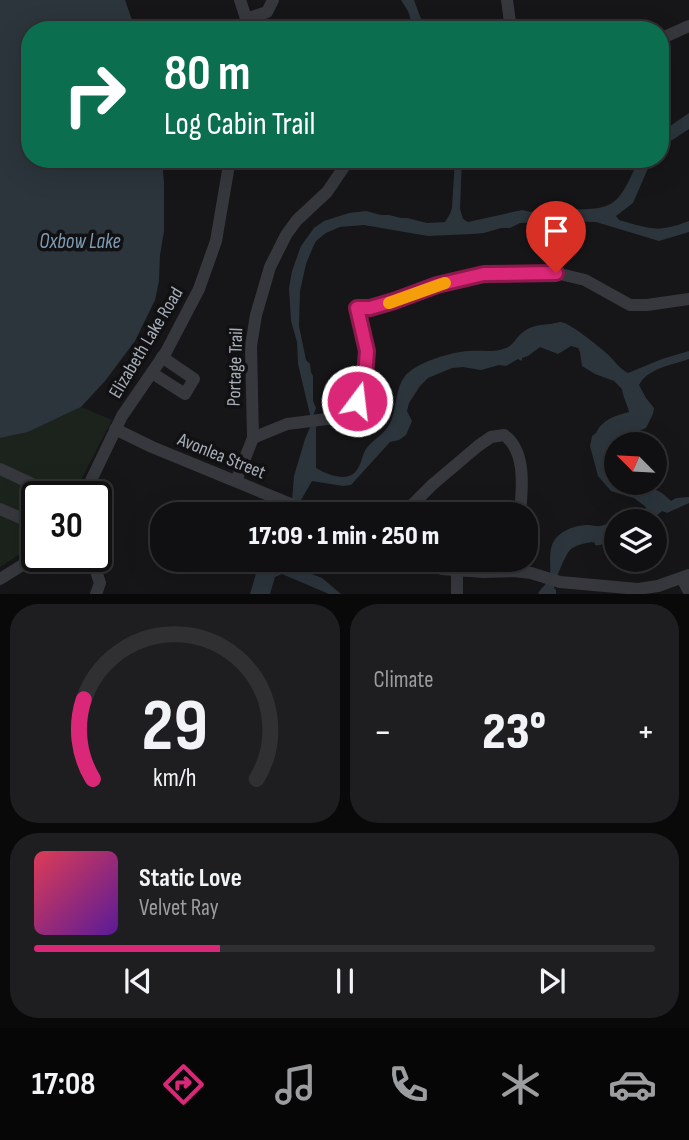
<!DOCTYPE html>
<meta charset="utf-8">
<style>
body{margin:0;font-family:"Sofia Sans Condensed",sans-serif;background:#1e1e20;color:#f1f3f6;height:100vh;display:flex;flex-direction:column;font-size:26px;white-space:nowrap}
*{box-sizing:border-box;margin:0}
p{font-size:23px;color:#9c9d9f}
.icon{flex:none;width:38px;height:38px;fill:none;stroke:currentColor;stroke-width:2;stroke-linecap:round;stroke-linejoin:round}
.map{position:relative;height:594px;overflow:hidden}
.side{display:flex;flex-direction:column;gap:10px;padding:10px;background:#09090a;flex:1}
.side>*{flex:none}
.guide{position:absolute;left:21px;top:21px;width:648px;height:147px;border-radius:28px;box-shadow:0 7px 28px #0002,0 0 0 2px #303032;background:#0b6e4f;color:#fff;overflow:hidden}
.needle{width:46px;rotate:294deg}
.tools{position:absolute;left:604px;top:432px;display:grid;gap:14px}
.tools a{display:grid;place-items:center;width:63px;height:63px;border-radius:50%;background:#101012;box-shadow:0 7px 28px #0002,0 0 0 2px #303032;font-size:35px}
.speed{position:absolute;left:21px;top:481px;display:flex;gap:14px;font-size:35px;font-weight:700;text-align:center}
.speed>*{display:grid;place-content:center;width:91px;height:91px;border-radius:50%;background:#101012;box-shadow:0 7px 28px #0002,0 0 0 2px #303032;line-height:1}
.speed .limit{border:4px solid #111;border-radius:10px;background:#fff;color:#111}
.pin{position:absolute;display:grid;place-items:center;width:60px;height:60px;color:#fff;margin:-72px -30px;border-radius:50% 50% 50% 0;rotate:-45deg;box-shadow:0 0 7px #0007}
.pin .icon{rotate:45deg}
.me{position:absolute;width:77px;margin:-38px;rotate:15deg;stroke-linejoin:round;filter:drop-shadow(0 0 5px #0008)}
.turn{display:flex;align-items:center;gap:24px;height:147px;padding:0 28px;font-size:32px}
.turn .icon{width:91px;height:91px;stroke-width:2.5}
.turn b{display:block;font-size:49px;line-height:60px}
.big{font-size:52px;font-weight:800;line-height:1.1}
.side .tile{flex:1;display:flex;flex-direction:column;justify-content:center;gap:10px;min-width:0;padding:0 24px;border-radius:28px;background:#1e1e20}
.side .dial{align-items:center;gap:0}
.dial svg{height:182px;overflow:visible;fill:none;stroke:#303032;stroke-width:7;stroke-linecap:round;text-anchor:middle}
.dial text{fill:#f1f3f6;stroke:none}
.song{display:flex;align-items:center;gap:21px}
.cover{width:84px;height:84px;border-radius:10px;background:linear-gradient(135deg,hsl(350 70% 55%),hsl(270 70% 35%))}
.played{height:7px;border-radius:4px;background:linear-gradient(90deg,#db2777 30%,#303032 30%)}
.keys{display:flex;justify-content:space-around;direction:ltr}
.heat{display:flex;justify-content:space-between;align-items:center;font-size:38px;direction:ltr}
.side .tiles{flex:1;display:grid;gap:10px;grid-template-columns:1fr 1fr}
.tile:last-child{grid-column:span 2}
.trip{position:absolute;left:150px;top:502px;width:388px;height:70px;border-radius:28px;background:#101012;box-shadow:0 7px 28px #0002,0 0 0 2px #303032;font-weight:800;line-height:70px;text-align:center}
.dock{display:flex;height:112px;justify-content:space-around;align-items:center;background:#060607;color:#9c9d9f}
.dock .icon{width:49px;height:49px}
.dock .active{color:#db2777}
.dock b{font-size:32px;color:#f1f3f6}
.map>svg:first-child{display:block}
.green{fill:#1c231d}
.water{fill:#2c353c}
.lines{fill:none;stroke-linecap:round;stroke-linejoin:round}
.minor{stroke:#37383d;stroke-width:12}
.route-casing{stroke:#8e194d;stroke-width:18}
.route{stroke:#db2777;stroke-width:12}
.slow{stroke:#f59e0b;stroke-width:12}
.labels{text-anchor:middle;stroke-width:7;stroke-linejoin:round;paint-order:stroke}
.street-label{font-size:19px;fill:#a8adb8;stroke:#111113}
.water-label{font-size:21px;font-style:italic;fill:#7f9bb3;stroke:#111113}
</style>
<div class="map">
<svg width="689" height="594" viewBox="0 0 689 594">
<rect width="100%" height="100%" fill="#161618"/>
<path class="green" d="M 81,407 L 112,420 L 72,497 L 37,497 L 37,543 L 0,567 L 0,438 L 28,432 Z"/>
<g class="water">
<path d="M 0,0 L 125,0 L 133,23 L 140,30 L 30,30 L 30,159 L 162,159 L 164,183 L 164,231 L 160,255 L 159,281 L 155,300 L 135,341 L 105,381 L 81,407 L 28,432 L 0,438 Z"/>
<path d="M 401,0 L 414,0 L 425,30 L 414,30 L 408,11 Z"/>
<path d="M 689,113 L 689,129 L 660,148 L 660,133 Z"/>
<path d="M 455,159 L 462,159 L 460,209 L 463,219 L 468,222 L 522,210 L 531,212 C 541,207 553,209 564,209 C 617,211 618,205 639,159 L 652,159 L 633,203 L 616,216 L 619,220 C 651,229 657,233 689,221 L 689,232 L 659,241 L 596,222 L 567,221 L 520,223 L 510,228 L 501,228 L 484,233 L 472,234 L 428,236 L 364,225 L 340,227 L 326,233 L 316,241 L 313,247 L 306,264 L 300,291 L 299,326 L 306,360 L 310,364 L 311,372 L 313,376 L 313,401 L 316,408 L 313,416 L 316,426 L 316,468 C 328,475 350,484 358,468 C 362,462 362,455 366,449 C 374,438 386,434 391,421 C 397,407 395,389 405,376 C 417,362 451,352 469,351 C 482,350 494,353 506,348 C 511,346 514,342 517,338 C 527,326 537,325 550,324 C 551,324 560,322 561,322 C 570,323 597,345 605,352 C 614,359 618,368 628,373 L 662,359 L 689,351 L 689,359 C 672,365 648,368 639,385 L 646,398 L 654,408 L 653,414 L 646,428 C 632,435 603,436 610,462 C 613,470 616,474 616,483 L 643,483 L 662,493 L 671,501 L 676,498 L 689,497 L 689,503 L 667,513 L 662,511 L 650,521 L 634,521 L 643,514 L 646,507 L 634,498 L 611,491 L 598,476 L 590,446 L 592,436 L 596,433 C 603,419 615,416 629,412 C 627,403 623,397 622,389 L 614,381 L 595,374 L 582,366 L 580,352 L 578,348 L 571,346 L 558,354 L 540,347 L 528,356 L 522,358 L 522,361 L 518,359 L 506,366 L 499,365 L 481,370 L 463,367 L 452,368 L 428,378 L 420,386 L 409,403 L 407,411 L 412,421 L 406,435 L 399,440 L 390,442 L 351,485 L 343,486 L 312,481 L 293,514 L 282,514 L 287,509 L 292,501 L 294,476 L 305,439 L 312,423 L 298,364 L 297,342 L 291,321 L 289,288 L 292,271 L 301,246 L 314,228 L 324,221 L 349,213 L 366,211 L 381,215 L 389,215 L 401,218 L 407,218 L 427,223 L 445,222 L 450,214 L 452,208 Z"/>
<path d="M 616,522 L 616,538 L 605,541 C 602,545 600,546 595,545 L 595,543 L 592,542 C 585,543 575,545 570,550 C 565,555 555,580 554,588 L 556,590 L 556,594 L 538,594 C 541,587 548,584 550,576 C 551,567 549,558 551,549 C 554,532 574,525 589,525 C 593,525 597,527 600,526 C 606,525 610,522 616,522 Z"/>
<path d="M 251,560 L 281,560 L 286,564 L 322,578 L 341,594 L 329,594 L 282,574 L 275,577 L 270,594 L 250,594 L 258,567 L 258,564 Z"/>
</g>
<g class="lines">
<g class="minor">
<path d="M 240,0 L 245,15 L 248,30"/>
<path d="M 507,0 L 511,30"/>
<path d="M 246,19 L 267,12 L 273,0"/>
<path d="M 367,26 L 371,30"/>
<path d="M 660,39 L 689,26"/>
<path d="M 590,159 L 591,164"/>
<path d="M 152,373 L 185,394 L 194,379 L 162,357"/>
<path d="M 115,429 L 152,447 L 315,514"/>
<path d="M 253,438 L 251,346 L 256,315 L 270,267 L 286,235 L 297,220 L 327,192 L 344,167 L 351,159"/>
<path d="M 0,469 L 60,497"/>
<path d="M 236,481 L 253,438 L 287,424 L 335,418 L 345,414 L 357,401 L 365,377 L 367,351 L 357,308 L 370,308 L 394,301 L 437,285 L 484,274 L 556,273 L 585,280 L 630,305 L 647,305 L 689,299"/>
<path d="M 83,497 L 122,416 L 166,352 L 199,289 L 216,241 L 230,159"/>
<path d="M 0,509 L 37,525"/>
<path d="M 403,514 L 432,485 L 478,446 L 491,437 L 504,435 C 527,451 522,490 520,514"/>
<path d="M 91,556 L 100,583 L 96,594"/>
<path d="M 420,560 L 442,569 L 483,572 L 514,571 L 531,573 L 560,582 L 638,589 L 658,586 L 689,575"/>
<path d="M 457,571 L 457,594"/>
<path d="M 682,578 L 689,592"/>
<path d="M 0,579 L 37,556"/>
</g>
</g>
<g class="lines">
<defs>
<path id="route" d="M 357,401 L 365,377 L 367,351 L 357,308 L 370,308 L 394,301 L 437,285 L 484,274 L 556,273"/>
</defs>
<use href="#route" class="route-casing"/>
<use href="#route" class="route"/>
<path class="slow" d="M 389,303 L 445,283"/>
</g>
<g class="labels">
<g class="street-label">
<text transform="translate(145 342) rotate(-59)" y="7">Elizabeth Lake Road</text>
<text transform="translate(234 367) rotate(-88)" y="7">Portage Trail</text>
<text transform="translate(222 455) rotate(22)" y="7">Avonlea Street</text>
</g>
<g class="water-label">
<text x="80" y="248">Oxbow Lake</text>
</g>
</g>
</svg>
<div class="tools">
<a><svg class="needle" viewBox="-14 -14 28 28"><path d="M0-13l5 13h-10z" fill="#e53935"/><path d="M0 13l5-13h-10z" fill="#9c9d9f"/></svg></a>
<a><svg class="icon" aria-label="layers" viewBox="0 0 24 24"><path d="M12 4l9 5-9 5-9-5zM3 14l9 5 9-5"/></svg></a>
</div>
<div class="speed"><div class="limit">30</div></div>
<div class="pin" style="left:556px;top:273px;background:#d93025"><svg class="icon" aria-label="arrive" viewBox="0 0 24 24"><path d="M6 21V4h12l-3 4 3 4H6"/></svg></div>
<svg class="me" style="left:357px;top:401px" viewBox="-20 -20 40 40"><circle r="17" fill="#db2777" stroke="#fff" stroke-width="3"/><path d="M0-11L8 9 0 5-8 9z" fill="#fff"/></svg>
<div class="trip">17:09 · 1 min · 250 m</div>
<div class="guide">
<div class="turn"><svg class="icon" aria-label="right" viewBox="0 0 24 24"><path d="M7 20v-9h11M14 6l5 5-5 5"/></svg><div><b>80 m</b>Log Cabin Trail</div></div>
</div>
</div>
<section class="side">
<div class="tiles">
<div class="tile dial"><svg viewBox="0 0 100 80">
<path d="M14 69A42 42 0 1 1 86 69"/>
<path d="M14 69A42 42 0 0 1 10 34" stroke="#db2777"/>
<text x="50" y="56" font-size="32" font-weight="700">29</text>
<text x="50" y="72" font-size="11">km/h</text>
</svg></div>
<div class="tile"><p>Climate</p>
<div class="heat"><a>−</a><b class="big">23°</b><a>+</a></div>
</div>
<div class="tile">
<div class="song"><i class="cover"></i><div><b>Static Love</b><p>Velvet Ray</p></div></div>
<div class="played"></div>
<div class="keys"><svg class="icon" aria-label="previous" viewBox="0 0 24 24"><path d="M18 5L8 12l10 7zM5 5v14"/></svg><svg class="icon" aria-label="pause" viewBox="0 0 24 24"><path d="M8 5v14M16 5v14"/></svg><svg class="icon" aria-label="next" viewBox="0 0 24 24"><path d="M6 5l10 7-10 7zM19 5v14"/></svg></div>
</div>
</div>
</section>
<nav class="dock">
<b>17:08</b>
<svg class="icon active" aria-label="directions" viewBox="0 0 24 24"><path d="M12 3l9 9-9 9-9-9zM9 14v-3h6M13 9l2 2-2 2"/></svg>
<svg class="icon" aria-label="music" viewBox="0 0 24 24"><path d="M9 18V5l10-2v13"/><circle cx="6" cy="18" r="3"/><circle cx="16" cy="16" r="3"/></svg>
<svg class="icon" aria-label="phone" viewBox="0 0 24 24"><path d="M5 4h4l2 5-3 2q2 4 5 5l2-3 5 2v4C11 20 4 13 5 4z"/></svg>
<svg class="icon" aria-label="climate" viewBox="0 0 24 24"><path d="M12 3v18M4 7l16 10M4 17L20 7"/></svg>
<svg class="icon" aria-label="car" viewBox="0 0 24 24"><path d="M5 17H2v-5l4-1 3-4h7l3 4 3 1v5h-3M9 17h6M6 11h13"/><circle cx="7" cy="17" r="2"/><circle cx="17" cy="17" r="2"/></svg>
</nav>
